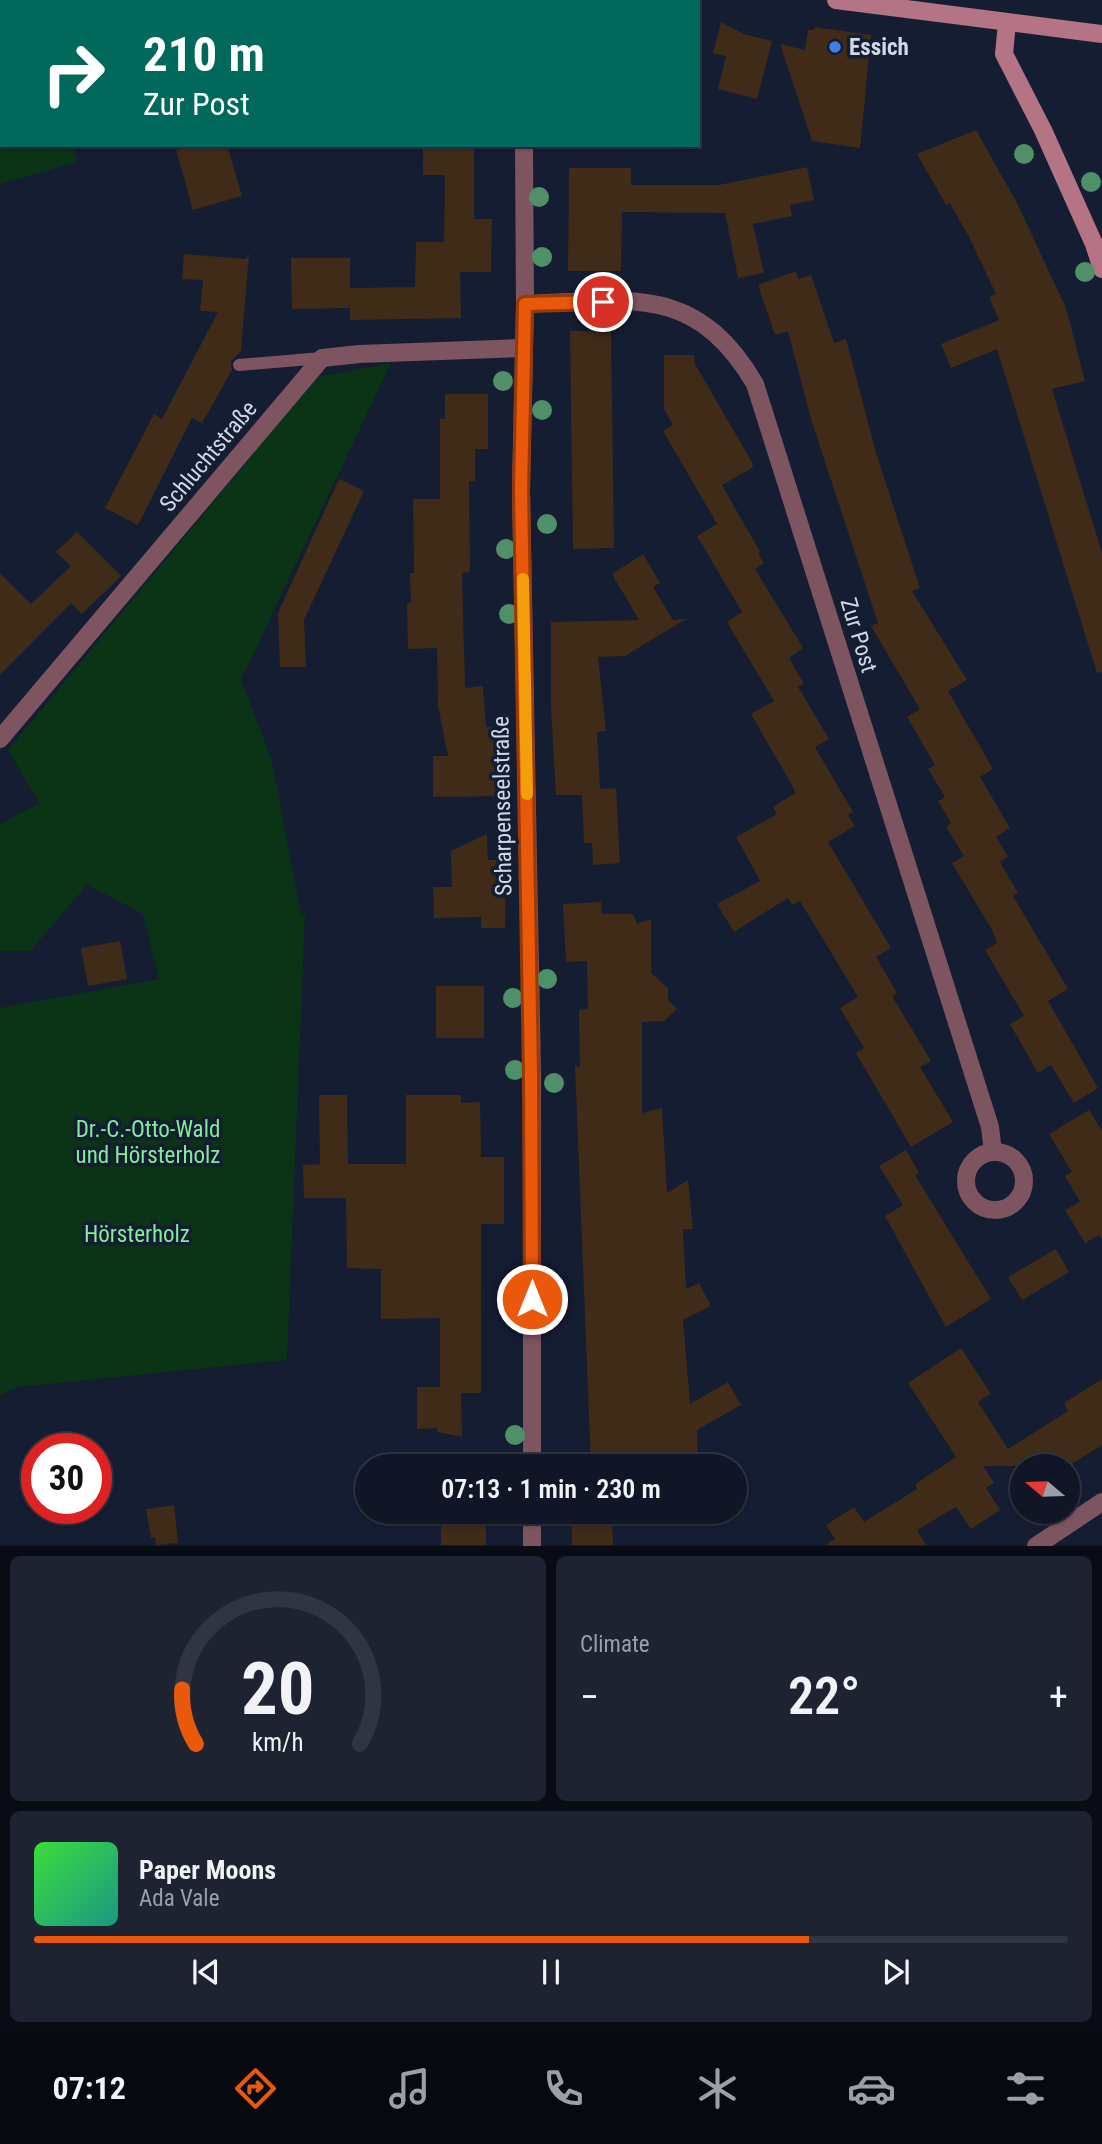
<!DOCTYPE html>
<meta charset="utf-8">
<style>
body{margin:0;font-family:"Roboto Condensed",sans-serif;background:#1e2332;color:#f1f3f6;height:100vh;display:flex;flex-direction:column;font-size:26px;white-space:nowrap}
*{box-sizing:border-box;margin:0}
p{font-size:23px;color:#9c9fa7}
.icon{flex:none;width:38px;height:38px;fill:none;stroke:currentColor;stroke-width:2;stroke-linecap:round;stroke-linejoin:round}
.map{position:relative;height:1546px;overflow:hidden}
.side{display:flex;flex-direction:column;gap:10px;padding:10px;background:#090c15;flex:1}
.side>*{flex:none}
.top-card{position:absolute;left:0px;top:0px;width:700px;height:147px;box-shadow:0 2px 5px #0004,0 0 0 2px #303543;background:#00695c;color:#fff;overflow:hidden}
.needle{width:46px;rotate:289deg}
.tools{position:absolute;left:1010px;top:1454px;display:grid;gap:14px}
.tools a{display:grid;place-items:center;width:70px;height:70px;border-radius:50%;background:#101626;box-shadow:0 2px 5px #0004,0 0 0 2px #303543;font-size:35px}
.speed{position:absolute;left:21px;top:1433px;display:flex;gap:14px;font-size:35px;font-weight:700;text-align:center}
.speed>*{display:grid;place-content:center;width:91px;height:91px;border-radius:50%;background:#101626;box-shadow:0 2px 5px #0004,0 0 0 2px #303543;line-height:1}
.speed .limit{border:10px solid #d22;background:#fff;color:#111}
.pin{position:absolute;display:grid;place-items:center;width:60px;height:60px;color:#fff;margin:-30px;border:4px solid #fff;border-radius:50%;box-shadow:0 2px 7px #0007}
.me{position:absolute;width:77px;margin:-38px;rotate:0deg;stroke-linejoin:round;filter:drop-shadow(0 0 5px #0008)}
.turn{display:flex;align-items:center;gap:24px;height:147px;padding:0 28px;font-size:32px}
.turn .icon{width:91px;height:91px;stroke-width:2.5}
.turn b{display:block;font-size:49px;line-height:60px}
.big{font-size:52px;font-weight:600;line-height:1.1}
.side .widget{flex:1;display:flex;flex-direction:column;justify-content:center;gap:10px;min-width:0;padding:0 24px;border-radius:10px;background:#1e2332}
.side .dial{align-items:center;gap:0}
.dial svg{height:182px;overflow:visible;fill:none;stroke:#303543;stroke-width:7;stroke-linecap:round;text-anchor:middle}
.dial text{fill:#f1f3f6;stroke:none}
.song{display:flex;align-items:center;gap:21px}
.cover{width:84px;height:84px;border-radius:10px;background:linear-gradient(135deg,hsl(120 70% 55%),hsl(170 70% 35%))}
.played{height:7px;border-radius:4px;background:linear-gradient(90deg,#ea580c 75%,#303543 75%)}
.keys{display:flex;justify-content:space-around;direction:ltr}
.heat{display:flex;justify-content:space-between;align-items:center;font-size:38px;direction:ltr}
.side .tiles{flex:1;display:grid;gap:10px;grid-template-columns:1fr 1fr}
.widget:last-child{grid-column:span 2}
.trip{position:absolute;left:355px;top:1454px;width:392px;height:70px;border-radius:35px;background:#101626;box-shadow:0 2px 5px #0004,0 0 0 2px #303543;font-weight:600;line-height:70px;text-align:center}
.menu{display:flex;height:112px;justify-content:space-around;align-items:center;background:#06090f;color:#9c9fa7}
.menu .icon{width:49px;height:49px}
.menu .active{color:#ea580c}
.menu b{font-size:32px;color:#f1f3f6}
.map>svg:first-child{display:block}
.green{fill:#0b3315}
.building{fill:#3f2b17}
.lines{fill:none;stroke-linecap:round;stroke-linejoin:round}
.lane{stroke:#7e5460;stroke-width:12}
.street{stroke:#7e5460;stroke-width:18}
.secondary{stroke:#b57386;stroke-width:18}
.tree{fill:#509069}
.route-casing{stroke:#983908;stroke-width:18}
.route{stroke:#ea580c;stroke-width:12}
.slow{stroke:#f59e0b;stroke-width:12}
.shop-dot{fill:#3f7fe0;stroke:#151d33;stroke-width:2.5}
.labels{text-anchor:middle;stroke-width:7;stroke-linejoin:round;paint-order:stroke}
.poi-label{font-size:23px;font-weight:bold;fill:#d2d8e7;stroke:#151d33;text-anchor:start}
.street-label{font-size:23px;fill:#d2d8e7;stroke:#151d33}
.park-label{font-size:23px;fill:#81ee96;stroke:#151d33}
</style>
<div class="map">
<svg width="1102" height="1546" viewBox="0 0 1102 1546">
<rect width="100%" height="100%" fill="#151d33"/>
<g class="green">
<path d="M 0,49 L 2,145 L 73,145 L 77,162 L 0,184 Z"/>
<path d="M 391,363 L 241,680 L 272,761 L 301,915 L 305,914 L 287,1360 L 17,1387 L 0,1395 L 0,1008 L 159,979 L 143,914 L 87,885 L 30,951 L 0,951 L 0,824 L 39,803 L 8,750 L 317,377 Z"/>
</g>
<g class="building">
<path d="M 721,22 L 744,34 L 772,41 L 757,99 L 718,89 L 726,56 L 713,53 Z"/>
<path d="M 815,27 L 871,35 L 860,148 L 812,141 L 780,44 L 805,50 L 808,30 L 814,30 Z"/>
<path d="M 976,130 L 1017,203 L 1066,308 L 1085,381 L 1052,389 L 1102,553 L 1102,672 L 1097,673 L 997,349 L 951,368 L 941,344 L 999,320 L 989,297 L 996,294 L 970,239 L 950,203 L 946,205 L 917,154 Z"/>
<path d="M 193,145 L 227,145 L 242,196 L 193,210 L 176,150 Z"/>
<path d="M 423,145 L 474,145 L 474,219 L 492,219 L 491,272 L 460,272 L 461,318 L 350,320 L 350,299 L 350,308 L 292,309 L 291,258 L 350,258 L 350,288 L 415,287 L 416,242 L 444,242 L 445,175 L 423,175 Z"/>
<path d="M 807,167 L 814,200 L 790,205 L 792,216 L 753,224 L 764,273 L 738,278 L 725,213 L 622,212 L 621,271 L 568,271 L 569,168 L 631,168 L 631,185 L 719,185 Z"/>
<path d="M 249,253 L 241,351 L 231,361 L 232,370 L 202,423 L 192,418 L 138,525 L 105,508 L 154,414 L 162,419 L 218,312 L 200,311 L 203,280 L 182,279 L 184,254 L 246,259 Z"/>
<path d="M 796,271 L 798,279 L 811,275 L 834,343 L 846,339 L 876,453 L 920,588 L 912,591 L 967,680 L 948,691 L 993,769 L 980,777 L 1010,828 L 996,837 L 1008,857 L 1000,862 L 1018,893 L 1013,896 L 1068,989 L 1048,1001 L 1098,1088 L 1074,1103 L 1051,1065 L 1038,1073 L 1010,1024 L 1024,1016 L 985,950 L 997,943 L 992,930 L 952,863 L 964,856 L 946,827 L 951,823 L 938,801 L 945,797 L 928,769 L 935,765 L 907,717 L 920,709 L 871,626 L 878,623 L 811,419 L 788,331 L 775,335 L 758,285 Z"/>
<path d="M 570,331 L 611,331 L 614,548 L 573,549 Z"/>
<path d="M 664,355 L 694,355 L 695,364 L 753,464 L 752,468 L 722,485 L 760,552 L 758,553 L 764,563 L 755,569 L 803,648 L 789,658 L 804,684 L 798,687 L 829,739 L 815,747 L 853,812 L 848,815 L 855,826 L 828,842 L 891,948 L 876,957 L 897,993 L 892,996 L 931,1061 L 920,1067 L 953,1122 L 911,1147 L 856,1053 L 864,1048 L 840,1008 L 858,997 L 800,901 L 792,905 L 788,898 L 734,932 L 717,904 L 760,881 L 736,837 L 777,814 L 773,807 L 795,793 L 794,789 L 751,714 L 774,701 L 727,622 L 742,612 L 697,536 L 717,524 L 663,431 L 673,425 L 664,409 Z"/>
<path d="M 445,394 L 488,394 L 488,449 L 475,449 L 475,481 L 469,481 L 470,572 L 462,573 L 465,688 L 483,686 L 486,727 L 495,727 L 496,755 L 503,755 L 504,796 L 433,797 L 433,756 L 448,756 L 438,706 L 437,648 L 408,649 L 407,603 L 411,603 L 410,573 L 414,573 L 413,499 L 440,499 L 440,419 L 445,419 Z"/>
<path d="M 339,479 L 364,491 L 304,620 L 306,667 L 280,667 L 278,613 Z"/>
<path d="M 77,532 L 121,576 L 82,614 L 71,603 L 0,675 L 0,573 L 31,604 L 71,566 L 56,552 Z"/>
<path d="M 643,554 L 660,583 L 653,587 L 673,620 L 686,619 L 625,656 L 598,657 L 606,731 L 597,732 L 600,789 L 616,788 L 620,863 L 593,865 L 592,843 L 584,843 L 582,795 L 556,795 L 551,708 L 551,622 L 639,620 L 612,574 Z"/>
<path d="M 487,834 L 488,860 L 506,859 L 505,928 L 481,928 L 481,917 L 434,918 L 433,887 L 452,887 L 451,851 Z"/>
<path d="M 601,902 L 602,914 L 633,914 L 637,924 L 651,919 L 651,973 L 668,988 L 668,1000 L 677,1009 L 664,1021 L 642,1022 L 642,1113 L 662,1108 L 667,1193 L 688,1180 L 693,1229 L 683,1229 L 686,1289 L 699,1283 L 711,1306 L 683,1320 L 690,1404 L 728,1382 L 741,1405 L 697,1430 L 698,1466 L 591,1466 L 575,1066 L 580,1067 L 579,1010 L 588,1009 L 587,961 L 566,962 L 563,904 Z"/>
<path d="M 120,941 L 127,979 L 88,986 L 81,948 Z"/>
<rect x="436" y="986" width="48" height="52"/>
<path d="M 319,1095 L 347,1095 L 348,1164 L 406,1164 L 406,1095 L 461,1095 L 461,1103 L 480,1102 L 481,1157 L 504,1157 L 504,1224 L 481,1224 L 481,1393 L 461,1393 L 462,1437 L 438,1432 L 437,1428 L 417,1429 L 417,1387 L 440,1387 L 440,1318 L 381,1319 L 381,1269 L 347,1268 L 346,1198 L 304,1198 L 303,1165 L 320,1164 Z"/>
<path d="M 1089,1110 L 1102,1131 L 1102,1239 L 1099,1235 L 1085,1243 L 1065,1210 L 1080,1202 L 1065,1176 L 1072,1172 L 1049,1134 Z"/>
<path d="M 906,1150 L 919,1173 L 915,1175 L 991,1299 L 946,1327 L 885,1216 L 903,1205 L 879,1166 Z"/>
<path d="M 1056,1249 L 1069,1272 L 1022,1300 L 1008,1277 Z"/>
<path d="M 961,1348 L 991,1394 L 978,1402 L 1008,1449 L 1068,1411 L 1064,1403 L 1102,1379 L 1102,1445 L 1068,1466 L 983,1466 L 994,1483 L 986,1488 L 1000,1510 L 971,1529 L 956,1507 L 917,1530 L 926,1545 L 826,1545 L 835,1539 L 826,1525 L 854,1507 L 864,1522 L 917,1489 L 915,1484 L 956,1457 L 908,1383 Z"/>
<rect x="445" y="1459" width="41" height="7"/>
<path d="M 174,1505 L 178,1543 L 156,1545 L 155,1537 L 151,1538 L 146,1509 Z"/>
<rect x="441" y="1512" width="45" height="33"/>
<path d="M 572,1512 L 612,1512 L 613,1545 L 572,1545 Z"/>
</g>
<g class="lines">
<path class="lane" d="M 239,365 L 322,358"/>
<g class="street">
<path d="M 523,2 L 523,0"/>
<path d="M 524,145 L 525,304 L 521,490 L 532,1075 L 532,1466"/>
<path d="M 525,304 C 628,301 695,282 755,384 L 990,1127 L 993,1152"/>
<path d="M 0,739 L 322,358 L 359,354 L 524,348"/>
<circle cx="995" cy="1181" r="29"/>
<path d="M 532,1512 L 532,1546"/>
<path d="M 1036,1546 L 1102,1502"/>
</g>
<g class="secondary">
<path d="M 836,0 L 1102,34"/>
<path d="M 1007,23 L 1004,54 L 1043,130 L 1094,244 L 1102,269"/>
</g>
</g>
<g class="tree">
<circle cx="1024" cy="154" r="10"/>
<circle cx="1091" cy="182" r="10"/>
<circle cx="539" cy="197" r="10"/>
<circle cx="542" cy="257" r="10"/>
<circle cx="1085" cy="272" r="10"/>
<circle cx="503" cy="381" r="10"/>
<circle cx="542" cy="410" r="10"/>
<circle cx="547" cy="524" r="10"/>
<circle cx="506" cy="549" r="10"/>
<circle cx="509" cy="614" r="10"/>
<circle cx="547" cy="979" r="10"/>
<circle cx="513" cy="998" r="10"/>
<circle cx="515" cy="1070" r="10"/>
<circle cx="554" cy="1083" r="10"/>
<circle cx="513" cy="1297" r="10"/>
<circle cx="515" cy="1435" r="10"/>
</g>
<g class="lines">
<defs>
<path id="route" d="M 532,1299 L 531,1075 L 521,489 L 525,304 L 603,302"/>
</defs>
<use href="#route" class="route-casing"/>
<use href="#route" class="route"/>
<path class="slow" d="M 523,579 L 527,794"/>
</g>
<circle class="shop-dot" cx="835" cy="47" r="7"/>
<g class="labels">
<g class="poi-label">
<text x="849" y="55">Essich</text>
</g>
<g class="street-label">
<text transform="translate(208 456) rotate(-50)" y="8">Schluchtstraße</text>
<text transform="translate(859 635) rotate(73)" y="8">Zur Post</text>
<text transform="translate(502 806) rotate(-91)" y="8">Scharpenseelstraße</text>
</g>
<g class="park-label">
<text x="148" y="1137">Dr.-C.-Otto-Wald<tspan x="148" dy="26">und Hörsterholz</tspan></text>
<text x="137" y="1242">Hörsterholz</text>
</g>
</g>
</svg>
<div class="tools">
<a><svg class="needle" viewBox="-14 -14 28 28"><path d="M0-13l5 13h-10z" fill="#e53935"/><path d="M0 13l5-13h-10z" fill="#9c9fa7"/></svg></a>
</div>
<div class="speed"><div class="limit">30</div></div>
<div class="pin" style="left:603px;top:302px;background:#d93025"><svg class="icon" aria-label="arrive" viewBox="0 0 24 24"><path d="M6 21V4h12l-3 4 3 4H6"/></svg></div>
<svg class="me" style="left:532px;top:1299px" viewBox="-20 -20 40 40"><circle r="17" fill="#ea580c" stroke="#fff" stroke-width="3"/><path d="M0-11L8 9 0 5-8 9z" fill="#fff"/></svg>
<div class="trip">07:13 · 1 min · 230 m</div>
<div class="top-card">
<div class="turn"><svg class="icon" aria-label="right" viewBox="0 0 24 24"><path d="M7 20v-9h11M14 6l5 5-5 5"/></svg><div><b>210 m</b>Zur Post</div></div>
</div>
</div>
<section class="side">
<div class="tiles">
<div class="widget dial"><svg viewBox="0 0 100 80">
<path d="M14 69A42 42 0 1 1 86 69"/>
<path d="M14 69A42 42 0 0 1 8 45" stroke="#ea580c"/>
<text x="50" y="56" font-size="32" font-weight="700">20</text>
<text x="50" y="72" font-size="11">km/h</text>
</svg></div>
<div class="widget"><p>Climate</p>
<div class="heat"><a>−</a><b class="big">22°</b><a>+</a></div>
</div>
<div class="widget">
<div class="song"><i class="cover"></i><div><b>Paper Moons</b><p>Ada Vale</p></div></div>
<div class="played"></div>
<div class="keys"><svg class="icon" aria-label="previous" viewBox="0 0 24 24"><path d="M18 5L8 12l10 7zM5 5v14"/></svg><svg class="icon" aria-label="pause" viewBox="0 0 24 24"><path d="M8 5v14M16 5v14"/></svg><svg class="icon" aria-label="next" viewBox="0 0 24 24"><path d="M6 5l10 7-10 7zM19 5v14"/></svg></div>
</div>
</div>
</section>
<nav class="menu">
<b>07:12</b>
<svg class="icon active" aria-label="directions" viewBox="0 0 24 24"><path d="M12 3l9 9-9 9-9-9zM9 14v-3h6M13 9l2 2-2 2"/></svg>
<svg class="icon" aria-label="music" viewBox="0 0 24 24"><path d="M9 18V5l10-2v13"/><circle cx="6" cy="18" r="3"/><circle cx="16" cy="16" r="3"/></svg>
<svg class="icon" aria-label="phone" viewBox="0 0 24 24"><path d="M5 4h4l2 5-3 2q2 4 5 5l2-3 5 2v4C11 20 4 13 5 4z"/></svg>
<svg class="icon" aria-label="climate" viewBox="0 0 24 24"><path d="M12 3v18M4 7l16 10M4 17L20 7"/></svg>
<svg class="icon" aria-label="car" viewBox="0 0 24 24"><path d="M5 17H2v-5l4-1 3-4h7l3 4 3 1v5h-3M9 17h6M6 11h13"/><circle cx="7" cy="17" r="2"/><circle cx="17" cy="17" r="2"/></svg>
<svg class="icon" aria-label="filters" viewBox="0 0 24 24"><path d="M4 7h16M4 17h16"/><circle cx="9" cy="7" r="2"/><circle cx="15" cy="17" r="2"/></svg>
</nav>
